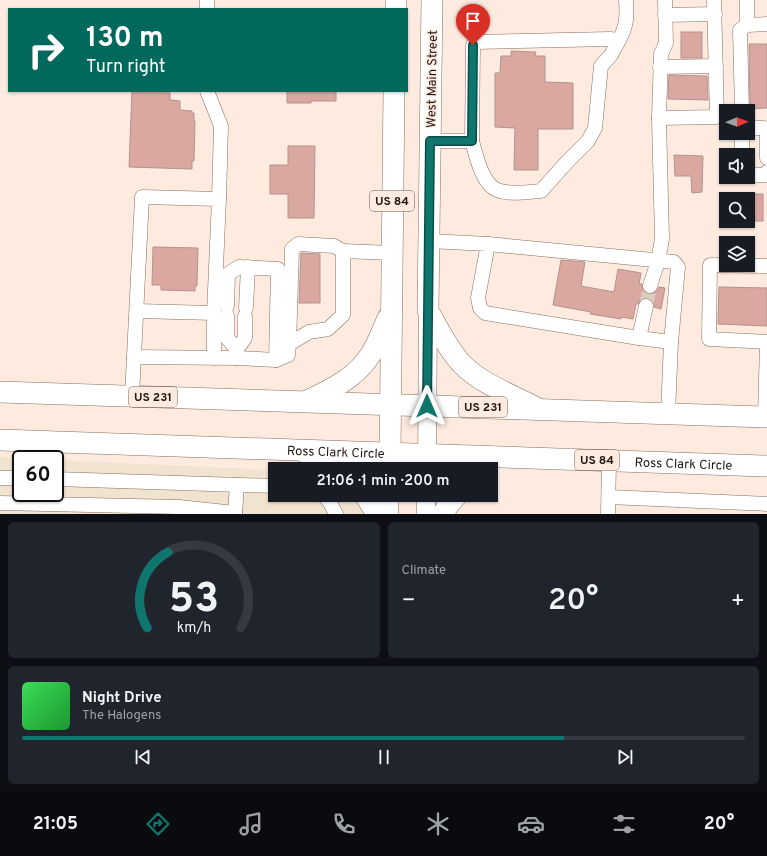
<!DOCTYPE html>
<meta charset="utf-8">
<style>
body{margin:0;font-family:Overpass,sans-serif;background:#20242c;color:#f1f3f6;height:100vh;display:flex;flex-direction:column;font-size:15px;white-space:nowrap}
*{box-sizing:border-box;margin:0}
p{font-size:13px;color:#9ea1a6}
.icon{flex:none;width:22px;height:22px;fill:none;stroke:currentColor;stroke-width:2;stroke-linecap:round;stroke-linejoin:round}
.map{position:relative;height:514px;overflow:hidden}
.drawer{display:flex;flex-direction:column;gap:8px;padding:8px;background:#0d0f14;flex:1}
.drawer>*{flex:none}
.guide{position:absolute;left:8px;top:8px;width:400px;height:84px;border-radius:0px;box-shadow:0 1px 3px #0004;background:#00695c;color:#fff;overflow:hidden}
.needle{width:26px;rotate:89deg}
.controls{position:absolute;left:719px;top:104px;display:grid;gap:8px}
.controls a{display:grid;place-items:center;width:36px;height:36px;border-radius:0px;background:#171b24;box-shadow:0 1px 3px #0004;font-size:20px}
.speed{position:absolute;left:12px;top:450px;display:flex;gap:8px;font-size:20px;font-weight:700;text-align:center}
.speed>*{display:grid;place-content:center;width:52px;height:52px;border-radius:50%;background:#171b24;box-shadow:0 1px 3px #0004;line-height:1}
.speed .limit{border:2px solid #111;border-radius:6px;background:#fff;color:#111}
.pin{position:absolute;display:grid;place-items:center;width:34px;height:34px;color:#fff;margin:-41px -17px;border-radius:50% 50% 50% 0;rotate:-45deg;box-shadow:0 0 4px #0007}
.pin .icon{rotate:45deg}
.me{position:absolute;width:44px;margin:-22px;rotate:0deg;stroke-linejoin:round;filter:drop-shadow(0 0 3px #0008)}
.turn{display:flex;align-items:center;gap:14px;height:84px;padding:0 12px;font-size:18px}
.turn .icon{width:52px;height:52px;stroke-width:2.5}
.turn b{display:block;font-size:28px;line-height:34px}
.big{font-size:30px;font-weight:600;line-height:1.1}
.drawer .widget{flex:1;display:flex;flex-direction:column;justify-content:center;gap:6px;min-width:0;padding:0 14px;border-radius:6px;background:#20242c}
.drawer .dial{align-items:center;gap:0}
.dial svg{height:104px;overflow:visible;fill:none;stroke:#363941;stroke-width:7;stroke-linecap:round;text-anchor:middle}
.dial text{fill:#f1f3f6;stroke:none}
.song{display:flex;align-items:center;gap:12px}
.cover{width:48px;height:48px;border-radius:6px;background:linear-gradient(135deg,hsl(130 70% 55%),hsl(130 70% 35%))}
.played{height:4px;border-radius:2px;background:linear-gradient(90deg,#0f766e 75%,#363941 75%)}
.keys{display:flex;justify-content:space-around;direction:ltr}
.heat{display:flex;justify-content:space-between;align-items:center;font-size:22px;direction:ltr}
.drawer .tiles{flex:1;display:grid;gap:8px;grid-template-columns:1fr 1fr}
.widget:last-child{grid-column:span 2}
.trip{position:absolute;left:268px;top:462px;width:230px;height:40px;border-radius:0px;background:#171b24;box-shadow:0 1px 3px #0004;font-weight:600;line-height:40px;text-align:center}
.tab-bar{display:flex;height:64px;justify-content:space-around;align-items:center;background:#090b0e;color:#9ea1a6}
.tab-bar .icon{width:28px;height:28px}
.tab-bar .active{color:#0f766e}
.tab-bar b{font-size:18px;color:#f1f3f6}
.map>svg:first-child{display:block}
.commercial{fill:#f0e3cf}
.building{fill:#dba8a1;stroke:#b3928d}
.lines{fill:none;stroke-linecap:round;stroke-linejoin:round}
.minor-tunnel{stroke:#dccbc1;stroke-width:14;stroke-dasharray:14 7;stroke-linecap:butt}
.minor-casing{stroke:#896e5f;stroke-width:15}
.major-casing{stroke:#896e5f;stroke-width:19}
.highway-casing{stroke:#896e5f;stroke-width:22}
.minor{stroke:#fff;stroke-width:14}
.major{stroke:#fff;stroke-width:18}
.highway{stroke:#fff;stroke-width:21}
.route-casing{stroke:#0a4d48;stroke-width:10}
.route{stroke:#0f766e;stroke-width:7}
.labels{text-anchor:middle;stroke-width:3;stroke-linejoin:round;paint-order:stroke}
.shield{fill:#fdebe0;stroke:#645750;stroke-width:1}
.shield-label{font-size:12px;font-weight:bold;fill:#221812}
.street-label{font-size:13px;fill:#221812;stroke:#fdebe0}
</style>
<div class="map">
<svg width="767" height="514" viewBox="0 0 767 514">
<rect width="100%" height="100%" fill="#fdebe0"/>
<path class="commercial" d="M 0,457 L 33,459 L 21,459 L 21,493 L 55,493 L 55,460 L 275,470 L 275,495 L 357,495 L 369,514 L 0,514 Z"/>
<g class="building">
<rect x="681" y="32" width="21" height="26"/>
<path d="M 749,44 L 767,44 L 767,108 L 750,109 Z"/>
<path d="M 511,51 L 536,52 L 535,56 L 545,56 L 545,82 L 573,83 L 573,129 L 538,129 L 538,170 L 514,170 L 515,128 L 495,127 L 495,73 L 500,73 L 501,56 L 511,56 Z"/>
<path d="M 669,75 L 707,76 L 708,100 L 668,99 Z"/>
<path d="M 132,91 L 163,91 L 163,93 L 170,93 L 170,100 L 180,101 L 180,110 L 192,111 L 192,113 L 194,113 L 194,121 L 195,121 L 194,161 L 192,161 L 192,169 L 129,167 Z"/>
<path d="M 287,91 L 336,91 L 336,101 L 311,101 L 311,103 L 287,103 Z"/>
<path d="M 288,146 L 315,146 L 314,218 L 288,218 L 288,194 L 270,194 L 270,165 L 288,165 Z"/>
<path d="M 674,155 L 703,156 L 702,192 L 692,193 L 691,176 L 675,176 Z"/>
<rect x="750" y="194" width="13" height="27"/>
<path d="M 153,247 L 198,248 L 197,286 L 195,286 L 195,291 L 161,290 L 161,285 L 152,285 Z"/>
<path d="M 301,253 L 320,254 L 320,303 L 299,303 Z"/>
<path d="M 561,260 L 585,262 L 581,286 L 614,292 L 618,269 L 641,273 L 639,284 L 642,284 L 642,288 L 644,292 L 651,294 L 656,292 L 659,287 L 665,288 L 661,309 L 654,307 L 654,303 L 651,299 L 644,298 L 640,300 L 638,304 L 636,304 L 633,319 L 621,317 L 621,319 L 590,314 L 591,312 L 553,305 Z"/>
<path d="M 719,287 L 767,288 L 767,326 L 718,324 Z"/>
</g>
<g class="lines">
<path class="minor-tunnel" d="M 646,306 L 650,286"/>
<defs>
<g id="minor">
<path d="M 747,0 L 747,25 L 767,24"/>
<path d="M 207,9 L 207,0"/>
<path d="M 665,15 L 715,14"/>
<path d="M 660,67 L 716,66"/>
<path d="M 207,91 L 221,126 L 219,199"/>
<path d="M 742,111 L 740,30 L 747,25"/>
<path d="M 659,118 L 717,117 L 714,0"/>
<path d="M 748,128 L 764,128 L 767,129 L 767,158"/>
<path d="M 742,133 L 742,155"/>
<path d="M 430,141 L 472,141 L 473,45 L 476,42 L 610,39 L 619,40 C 627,26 627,16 626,0"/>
<path d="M 472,141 C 476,155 482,184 497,190 C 510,195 528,192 541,191 L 567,162 L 588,141 L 595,128 L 601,66 L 611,55 L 619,40"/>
<path d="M 748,175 L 765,175 L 767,172"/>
<path d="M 429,241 L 488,244 L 478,298 L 480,308 L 485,313 L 639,338 L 671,342 L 668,413"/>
<path d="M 488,244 L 674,262 L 678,267 L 671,342"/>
<path d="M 767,266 L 710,265 L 709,339 L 767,342"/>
<path d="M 650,286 L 658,261 L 662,239 L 659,118 L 661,54 L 666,43 L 665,0"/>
<path d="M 227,306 L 228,274 L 239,267 L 278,269 L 276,360"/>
<path d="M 246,308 L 248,267"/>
<path d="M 227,315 L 227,338 L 237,349 L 237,358"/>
<path d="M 639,338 L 646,306"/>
<path d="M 289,344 L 292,249 L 298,244 L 334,246 L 343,251"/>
<path d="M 237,349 L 245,338 L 245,316"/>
<path d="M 134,357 L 237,358 L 276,360 L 288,355 L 289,344 L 309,332 L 328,329 L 343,315 L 343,251 L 392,253"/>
<path d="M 214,358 L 214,313"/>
<path d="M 132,396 L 142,197 L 219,199 L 214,313 L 137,311"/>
<path d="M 765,417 L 767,344"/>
<path d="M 28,459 L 30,442"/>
<path d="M 0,478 L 21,478"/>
<path d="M 55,479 L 275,486"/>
<path d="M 323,495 L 329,501 L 336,514"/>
<path d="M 609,497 L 767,504"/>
<path d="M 0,503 L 179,507 L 235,513"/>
<path d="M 235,514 L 237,485"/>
<path d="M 608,514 L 609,461"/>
</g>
<g id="major">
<path d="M 390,469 L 390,454"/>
<path d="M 427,469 L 428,311"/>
<path d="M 389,514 L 389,495"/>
<path d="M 426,514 L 426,495"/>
</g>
<g id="highway">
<path d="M 432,0 L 428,311 C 439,329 448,350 463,365 C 480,383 514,396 535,407"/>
<path d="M 396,9 L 396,0"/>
<path d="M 0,392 L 767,417"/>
<path d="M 307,401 C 332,389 356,378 371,354 C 378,343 383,329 388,318"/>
<path id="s1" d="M 0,440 L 767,466"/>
<path d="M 303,451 L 330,469"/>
<path d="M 390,454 L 394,91"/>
<path d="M 365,495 L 377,514"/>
<path d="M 443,514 L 449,504 L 457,495"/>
</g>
</defs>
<use href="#minor" class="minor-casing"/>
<use href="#major" class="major-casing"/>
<use href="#highway" class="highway-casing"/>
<use href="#minor" class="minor"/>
<use href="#major" class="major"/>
<use href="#highway" class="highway"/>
</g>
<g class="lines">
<defs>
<path id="route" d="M 427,406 L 430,141 L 472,141 L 473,45"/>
</defs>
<use href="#route" class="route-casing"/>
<use href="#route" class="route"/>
</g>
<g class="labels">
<g class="shield">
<rect x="370" y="191" width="44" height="20" rx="3"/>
<rect x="129" y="387" width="48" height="20" rx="3"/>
<rect x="459" y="397" width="48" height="20" rx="3"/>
<rect x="575" y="450" width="44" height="20" rx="3"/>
</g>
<g class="shield-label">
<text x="392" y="205">US 84</text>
<text x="153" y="401">US 231</text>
<text x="483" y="411">US 231</text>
<text x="597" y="464">US 84</text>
</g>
<g class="street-label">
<text transform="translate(431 79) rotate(-89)" y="5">West Main Street</text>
<text dy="5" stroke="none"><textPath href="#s1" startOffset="336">Ross Clark Circle</textPath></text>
<text dy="5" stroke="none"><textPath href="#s1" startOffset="684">Ross Clark Circle</textPath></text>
</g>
</g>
</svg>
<div class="controls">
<a><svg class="needle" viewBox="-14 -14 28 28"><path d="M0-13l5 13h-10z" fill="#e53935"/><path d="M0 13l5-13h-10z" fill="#9ea1a6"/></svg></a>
<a><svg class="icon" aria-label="sound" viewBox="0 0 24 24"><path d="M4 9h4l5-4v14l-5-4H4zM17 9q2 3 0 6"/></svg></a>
<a><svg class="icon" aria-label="search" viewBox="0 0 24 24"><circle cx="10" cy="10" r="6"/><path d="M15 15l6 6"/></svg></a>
<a><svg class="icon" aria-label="layers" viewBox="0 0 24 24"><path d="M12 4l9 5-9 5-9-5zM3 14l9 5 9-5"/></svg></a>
</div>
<div class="speed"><div class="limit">60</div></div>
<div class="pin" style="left:473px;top:45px;background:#d93025"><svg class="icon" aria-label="arrive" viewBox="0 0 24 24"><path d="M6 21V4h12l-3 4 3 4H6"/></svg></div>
<svg class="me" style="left:427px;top:406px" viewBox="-20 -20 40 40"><path d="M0-17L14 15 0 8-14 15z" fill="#0f766e" stroke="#fff" stroke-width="4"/></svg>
<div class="trip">21:06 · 1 min · 200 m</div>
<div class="guide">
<div class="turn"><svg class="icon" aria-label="right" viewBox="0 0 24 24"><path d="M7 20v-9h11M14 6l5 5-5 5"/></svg><div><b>130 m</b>Turn right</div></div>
</div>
</div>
<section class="drawer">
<div class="tiles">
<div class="widget dial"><svg viewBox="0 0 100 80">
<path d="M14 69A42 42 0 1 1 86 69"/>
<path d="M14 69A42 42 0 0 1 30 11" stroke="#0f766e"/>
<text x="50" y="56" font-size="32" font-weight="700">53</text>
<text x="50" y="72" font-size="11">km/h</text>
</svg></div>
<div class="widget"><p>Climate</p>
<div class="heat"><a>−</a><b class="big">20°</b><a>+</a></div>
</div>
<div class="widget">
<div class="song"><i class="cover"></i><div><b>Night Drive</b><p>The Halogens</p></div></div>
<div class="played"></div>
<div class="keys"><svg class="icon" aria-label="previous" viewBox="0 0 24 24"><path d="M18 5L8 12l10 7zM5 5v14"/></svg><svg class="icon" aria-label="pause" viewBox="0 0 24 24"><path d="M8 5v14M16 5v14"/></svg><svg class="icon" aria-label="next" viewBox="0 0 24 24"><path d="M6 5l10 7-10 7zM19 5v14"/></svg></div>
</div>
</div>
</section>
<nav class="tab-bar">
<b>21:05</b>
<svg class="icon active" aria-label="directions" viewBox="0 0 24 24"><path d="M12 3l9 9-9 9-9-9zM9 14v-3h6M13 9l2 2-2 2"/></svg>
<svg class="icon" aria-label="music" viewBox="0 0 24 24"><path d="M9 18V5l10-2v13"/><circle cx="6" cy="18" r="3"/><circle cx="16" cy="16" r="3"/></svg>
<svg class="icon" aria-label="phone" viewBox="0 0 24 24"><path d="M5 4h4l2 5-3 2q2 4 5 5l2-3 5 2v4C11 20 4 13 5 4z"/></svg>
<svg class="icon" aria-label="climate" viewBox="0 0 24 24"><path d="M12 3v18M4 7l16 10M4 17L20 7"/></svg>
<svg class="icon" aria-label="car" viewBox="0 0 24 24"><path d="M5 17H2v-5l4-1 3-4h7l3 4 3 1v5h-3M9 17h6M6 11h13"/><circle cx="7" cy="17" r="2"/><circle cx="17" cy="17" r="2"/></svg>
<svg class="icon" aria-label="filters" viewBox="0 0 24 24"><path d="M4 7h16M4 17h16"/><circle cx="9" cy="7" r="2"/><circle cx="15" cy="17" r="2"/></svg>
<b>20°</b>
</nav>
